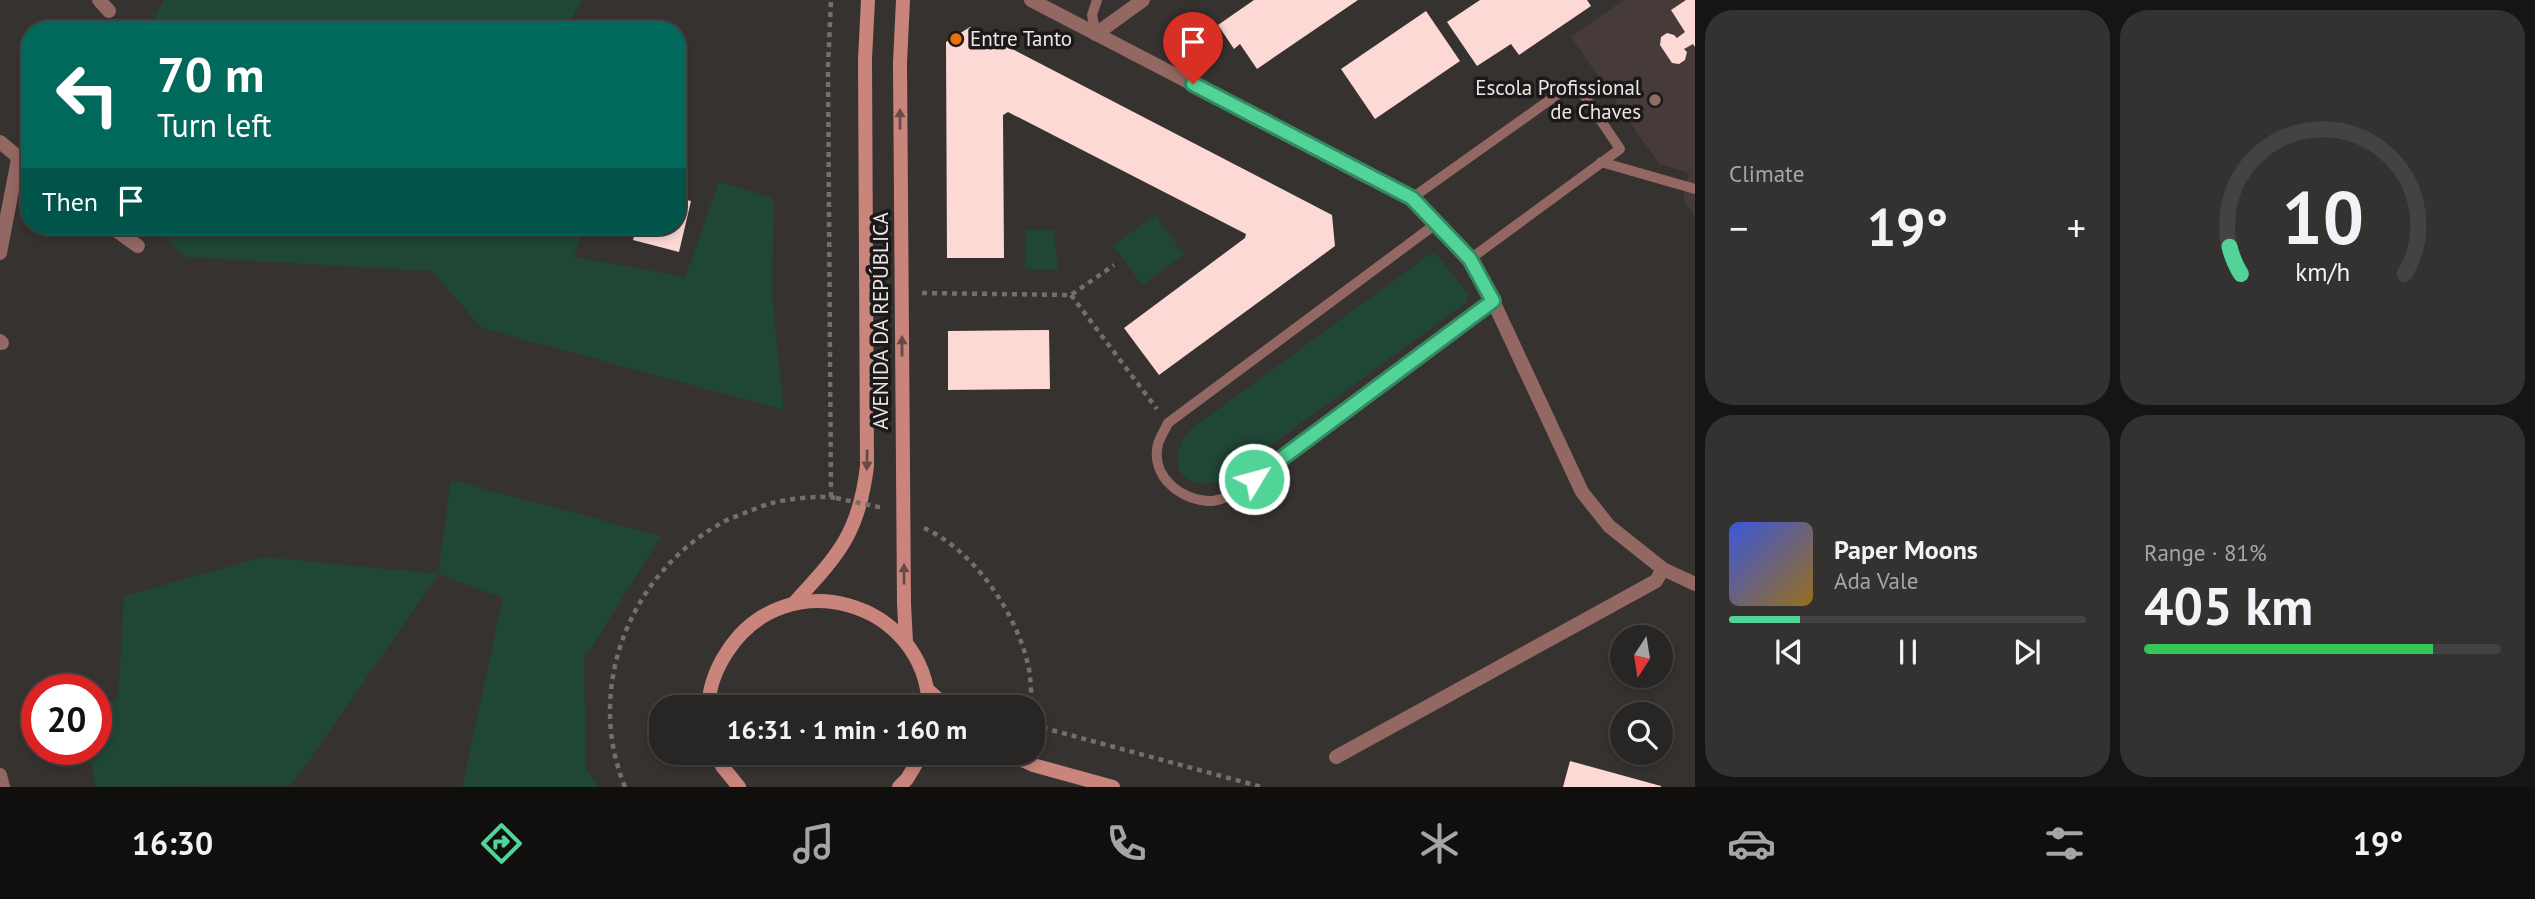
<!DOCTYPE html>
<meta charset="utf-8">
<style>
body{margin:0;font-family:"PT Sans",sans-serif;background:#343231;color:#f1f3f6;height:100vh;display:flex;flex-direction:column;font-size:26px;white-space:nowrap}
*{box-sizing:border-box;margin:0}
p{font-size:23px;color:#a5a5a6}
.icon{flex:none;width:38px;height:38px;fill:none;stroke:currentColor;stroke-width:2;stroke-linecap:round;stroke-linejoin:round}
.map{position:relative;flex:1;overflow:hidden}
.drawer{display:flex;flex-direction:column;gap:10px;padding:10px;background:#161514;width:840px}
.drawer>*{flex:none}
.top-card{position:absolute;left:21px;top:21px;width:665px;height:214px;border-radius:28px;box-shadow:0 4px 10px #0003,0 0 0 2px #444341;background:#00695c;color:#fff;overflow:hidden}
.needle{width:46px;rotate:192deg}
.fabs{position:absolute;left:1610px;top:625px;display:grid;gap:14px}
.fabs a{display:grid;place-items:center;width:63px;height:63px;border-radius:50%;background:#282624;box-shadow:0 4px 10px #0003,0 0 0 2px #444341;font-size:35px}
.speed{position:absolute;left:21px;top:674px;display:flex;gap:14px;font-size:35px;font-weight:700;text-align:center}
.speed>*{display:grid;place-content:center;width:91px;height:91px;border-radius:50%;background:#282624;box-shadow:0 4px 10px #0003,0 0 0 2px #444341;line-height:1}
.speed .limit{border:10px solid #d22;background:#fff;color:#111}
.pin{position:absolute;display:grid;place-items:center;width:60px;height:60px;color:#fff;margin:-72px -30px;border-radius:50% 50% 50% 0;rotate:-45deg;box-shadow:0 0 7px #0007}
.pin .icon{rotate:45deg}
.me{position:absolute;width:77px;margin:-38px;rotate:53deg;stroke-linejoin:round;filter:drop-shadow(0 0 5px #0008)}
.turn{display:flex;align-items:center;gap:24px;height:147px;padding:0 21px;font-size:32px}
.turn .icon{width:91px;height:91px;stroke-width:2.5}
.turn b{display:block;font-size:49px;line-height:60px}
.then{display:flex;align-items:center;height:66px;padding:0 21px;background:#0003;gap:14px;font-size:26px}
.big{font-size:52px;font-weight:600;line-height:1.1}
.drawer .tile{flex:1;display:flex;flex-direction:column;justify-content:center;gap:10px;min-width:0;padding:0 24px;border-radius:28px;background:#343231}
.drawer .dial{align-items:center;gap:0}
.dial svg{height:182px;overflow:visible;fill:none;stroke:#444341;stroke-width:7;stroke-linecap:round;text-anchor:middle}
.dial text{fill:#f1f3f6;stroke:none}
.song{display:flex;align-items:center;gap:21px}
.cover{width:84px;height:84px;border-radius:10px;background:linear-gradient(135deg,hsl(230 70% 55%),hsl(40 70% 35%))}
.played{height:7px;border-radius:4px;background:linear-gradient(90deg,#52d397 20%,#444341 20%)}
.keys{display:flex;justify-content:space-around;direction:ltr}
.heat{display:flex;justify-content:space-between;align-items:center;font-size:38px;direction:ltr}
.charge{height:10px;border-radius:5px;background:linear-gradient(90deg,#34c759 81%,#444341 0)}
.drawer .tiles{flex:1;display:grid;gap:10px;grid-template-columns:repeat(2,1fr)}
.trip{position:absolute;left:649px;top:695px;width:396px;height:70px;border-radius:28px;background:#282624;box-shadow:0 4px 10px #0003,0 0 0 2px #444341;font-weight:600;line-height:70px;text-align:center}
.dock{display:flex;height:112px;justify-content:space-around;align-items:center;background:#100f0e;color:#a5a5a6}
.dock .icon{width:49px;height:49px}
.dock .current{color:#52d397}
.dock b{font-size:32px;color:#f1f3f6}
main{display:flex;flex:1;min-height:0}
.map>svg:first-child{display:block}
.built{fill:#463b38}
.green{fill:#204636}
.building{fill:#fdd9d6}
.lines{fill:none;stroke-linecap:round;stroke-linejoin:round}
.path{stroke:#736f6d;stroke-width:4.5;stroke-dasharray:5 5;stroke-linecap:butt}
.lane{stroke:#936762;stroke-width:10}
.street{stroke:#936762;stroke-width:14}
.secondary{stroke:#c9847c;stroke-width:14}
.path-bridge{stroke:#736f6d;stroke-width:4.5;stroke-dasharray:5 5;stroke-linecap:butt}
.oneway{fill:#6a4a46}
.route-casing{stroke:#358962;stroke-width:18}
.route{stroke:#52d397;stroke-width:12}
.food-dot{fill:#e8710a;stroke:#1c1a19;stroke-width:2.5}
.education-dot{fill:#8d6e63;stroke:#1c1a19;stroke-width:2.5}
.labels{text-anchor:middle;stroke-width:7;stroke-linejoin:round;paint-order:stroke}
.poi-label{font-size:21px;fill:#e9e6e5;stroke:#1c1a19;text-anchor:start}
.street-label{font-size:21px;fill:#e9e6e5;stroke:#1c1a19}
</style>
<main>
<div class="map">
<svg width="1695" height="787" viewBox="0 0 1695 787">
<rect width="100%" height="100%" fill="#363230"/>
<path class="built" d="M 1624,0 L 1695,0 L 1695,217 L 1683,199 L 1689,173 L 1659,164 L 1571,37 Z"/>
<g class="green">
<path d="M 164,0 L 582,0 L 565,30 L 148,30 Z"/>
<path d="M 719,182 L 774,198 L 772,296 L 784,410 L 482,328 L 432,271 L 185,257 L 154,226 L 583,226 L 574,257 L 685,277 Z"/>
<path d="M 1156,215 L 1184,255 L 1142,285 L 1113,245 Z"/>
<path d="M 1025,230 L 1054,230 L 1058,269 L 1025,269 Z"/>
<path d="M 1430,254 L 1436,254 L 1469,295 L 1466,303 L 1227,477 C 1187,497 1160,466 1190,430 Z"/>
<path d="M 451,480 L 661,536 L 584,660 L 586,769 L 598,787 L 462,787 L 503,598 L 439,574 L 292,785 L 95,787 L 89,749 L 96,749 L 96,706 L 118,698 L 124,596 L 264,557 L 438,574 Z"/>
</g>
<g class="building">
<path d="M 1254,0 L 1358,0 L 1257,69 L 1240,44 L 1234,49 L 1218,25 Z"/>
<path d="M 1480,0 L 1587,0 L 1591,6 L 1519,55 L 1511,44 L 1477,66 L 1447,22 Z"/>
<path d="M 1686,0 L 1695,0 L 1695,47 L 1693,44 L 1684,49 L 1687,52 L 1685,60 L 1679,64 L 1672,63 L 1660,45 L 1661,37 L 1667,33 L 1674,35 L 1677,38 L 1685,32 L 1671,10 Z"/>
<path d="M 1426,11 L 1460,61 L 1375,119 L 1341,69 Z"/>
<path d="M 970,27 L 1332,215 L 1335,246 L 1159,375 L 1124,328 L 1245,238 L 1246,234 L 1008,112 L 1003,115 L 1004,258 L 947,258 L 946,42 Z"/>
<path d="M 677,198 L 691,201 L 679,252 L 633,240 L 637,226 L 677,226 Z"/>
<path d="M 1049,330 L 1050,389 L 948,390 L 948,331 Z"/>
<path d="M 1570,761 L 1661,786 L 1661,787 L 1563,787 Z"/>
</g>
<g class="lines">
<g class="path">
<path d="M 922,293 L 1071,295 L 1114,265"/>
<path d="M 1071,295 L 1157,409"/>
<path d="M 831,497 L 828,67 L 831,0"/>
<path d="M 924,528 C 975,551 1018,615 1029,669 C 1031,681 1031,695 1032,707"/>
<path d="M 1033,725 L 1262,787"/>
<path d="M 625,787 C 585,690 628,577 718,525 C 727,519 738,516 747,512 C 755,509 764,505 772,503 C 786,499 822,495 836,498"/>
</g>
<g class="lane">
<path d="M 1096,34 L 1092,15 L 1097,0"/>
<path d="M 1601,162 L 1695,189"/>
<path d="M 1412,198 L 1575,82 L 1620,149 L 1470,259"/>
<path d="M 1437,223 L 1168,423 C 1165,430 1160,437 1158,444 C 1150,476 1181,501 1211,501 C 1218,501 1226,497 1233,495 L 1493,301"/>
</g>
<g class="street">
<path d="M 99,0 L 109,11"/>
<path d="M 1031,0 L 1412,198 L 1470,259 L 1493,301 L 1582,492 L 1609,526 L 1663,569 L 1695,584"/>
<path d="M 1096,34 L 1143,0"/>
<path d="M 0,142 L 30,167"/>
<path d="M 110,226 L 138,246"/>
<path d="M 0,253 L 18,159"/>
<path d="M 0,341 L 2,343"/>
<path d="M 1336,757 L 1656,581 L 1663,569"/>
<path d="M 0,775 L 3,787"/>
</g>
<g class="secondary">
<path d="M 903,0 L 900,63 L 904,604 L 906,642"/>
<path d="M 794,603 C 838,555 859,534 867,466 L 865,59 L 868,0"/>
<path d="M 929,691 L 947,707"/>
<path d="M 709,707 C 708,688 717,667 727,652 C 785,561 925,600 929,707"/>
<path d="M 717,752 L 722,766 L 739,787"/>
<path d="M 1005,752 L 1033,765 L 1113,787"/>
<path d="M 899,787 L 907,779 L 923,752"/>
</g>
<path class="path-bridge" d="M 836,498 L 883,508"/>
</g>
<defs><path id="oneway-solid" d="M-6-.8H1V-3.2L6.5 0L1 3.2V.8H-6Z" transform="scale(1.75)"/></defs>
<g class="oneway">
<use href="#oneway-solid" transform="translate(900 119) rotate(-90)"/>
<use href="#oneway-solid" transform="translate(902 346) rotate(-90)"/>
<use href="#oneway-solid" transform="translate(867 460) rotate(91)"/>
<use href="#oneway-solid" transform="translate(904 574) rotate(-90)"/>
</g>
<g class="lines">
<defs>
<path id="route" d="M 1193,84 L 1412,198 L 1470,259 L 1493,301 L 1254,479"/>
</defs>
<use href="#route" class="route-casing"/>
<use href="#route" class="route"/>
</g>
<circle class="food-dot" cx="956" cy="39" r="7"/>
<circle class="education-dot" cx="1655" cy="100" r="7"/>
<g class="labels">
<g class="poi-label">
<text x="970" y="46">Entre Tanto</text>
<text x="1641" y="95" text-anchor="end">Escola Profissional<tspan x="1641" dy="24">de Chaves</tspan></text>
</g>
<g class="street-label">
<text transform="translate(881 321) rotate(-90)" y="7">AVENIDA DA REPÚBLICA</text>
</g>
</g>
</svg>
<div class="fabs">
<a><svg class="needle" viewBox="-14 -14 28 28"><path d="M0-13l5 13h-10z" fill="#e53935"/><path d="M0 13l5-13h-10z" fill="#a5a5a6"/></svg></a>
<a><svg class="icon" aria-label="search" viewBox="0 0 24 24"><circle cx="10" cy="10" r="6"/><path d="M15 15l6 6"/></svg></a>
</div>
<div class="speed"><div class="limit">20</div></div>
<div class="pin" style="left:1193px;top:84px;background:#d93025"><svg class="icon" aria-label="arrive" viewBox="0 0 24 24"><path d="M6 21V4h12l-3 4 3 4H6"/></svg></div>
<svg class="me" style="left:1254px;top:479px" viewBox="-20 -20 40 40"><circle r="17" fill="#52d397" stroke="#fff" stroke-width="3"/><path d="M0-11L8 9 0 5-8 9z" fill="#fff"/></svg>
<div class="trip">16:31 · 1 min · 160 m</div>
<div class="top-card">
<div class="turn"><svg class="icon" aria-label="left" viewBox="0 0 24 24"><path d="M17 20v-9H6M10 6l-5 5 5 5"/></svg><div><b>70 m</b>Turn left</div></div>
<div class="then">Then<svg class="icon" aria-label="arrive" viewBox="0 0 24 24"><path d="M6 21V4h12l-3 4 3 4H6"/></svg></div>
</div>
</div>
<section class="drawer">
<div class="tiles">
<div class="tile"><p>Climate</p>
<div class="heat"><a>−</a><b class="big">19°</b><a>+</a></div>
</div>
<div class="tile dial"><svg viewBox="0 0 100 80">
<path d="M14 69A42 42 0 1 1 86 69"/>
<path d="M14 69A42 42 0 0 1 9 57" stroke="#52d397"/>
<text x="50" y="56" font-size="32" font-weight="700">10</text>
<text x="50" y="72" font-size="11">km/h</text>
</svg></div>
<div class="tile">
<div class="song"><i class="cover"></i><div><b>Paper Moons</b><p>Ada Vale</p></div></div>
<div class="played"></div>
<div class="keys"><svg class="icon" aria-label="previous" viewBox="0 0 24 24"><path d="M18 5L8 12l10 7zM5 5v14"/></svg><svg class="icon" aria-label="pause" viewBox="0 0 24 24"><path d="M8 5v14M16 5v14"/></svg><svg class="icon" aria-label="next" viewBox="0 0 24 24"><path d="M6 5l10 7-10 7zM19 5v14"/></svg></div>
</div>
<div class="tile"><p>Range · 81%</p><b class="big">405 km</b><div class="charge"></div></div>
</div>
</section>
</main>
<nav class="dock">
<b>16:30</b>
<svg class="icon current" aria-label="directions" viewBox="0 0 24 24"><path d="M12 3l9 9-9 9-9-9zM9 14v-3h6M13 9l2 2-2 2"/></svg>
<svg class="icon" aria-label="music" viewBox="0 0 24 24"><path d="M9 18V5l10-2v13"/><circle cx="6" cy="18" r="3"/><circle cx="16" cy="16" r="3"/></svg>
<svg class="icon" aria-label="phone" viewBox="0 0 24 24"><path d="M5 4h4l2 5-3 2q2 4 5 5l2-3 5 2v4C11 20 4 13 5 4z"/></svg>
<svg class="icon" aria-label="climate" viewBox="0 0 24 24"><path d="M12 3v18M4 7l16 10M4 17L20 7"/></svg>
<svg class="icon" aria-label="car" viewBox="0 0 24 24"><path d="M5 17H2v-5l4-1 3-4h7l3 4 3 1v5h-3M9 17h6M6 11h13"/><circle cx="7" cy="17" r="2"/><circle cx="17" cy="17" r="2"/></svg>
<svg class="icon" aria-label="filters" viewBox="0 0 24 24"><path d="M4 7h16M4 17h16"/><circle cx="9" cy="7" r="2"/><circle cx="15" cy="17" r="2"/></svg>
<b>19°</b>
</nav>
